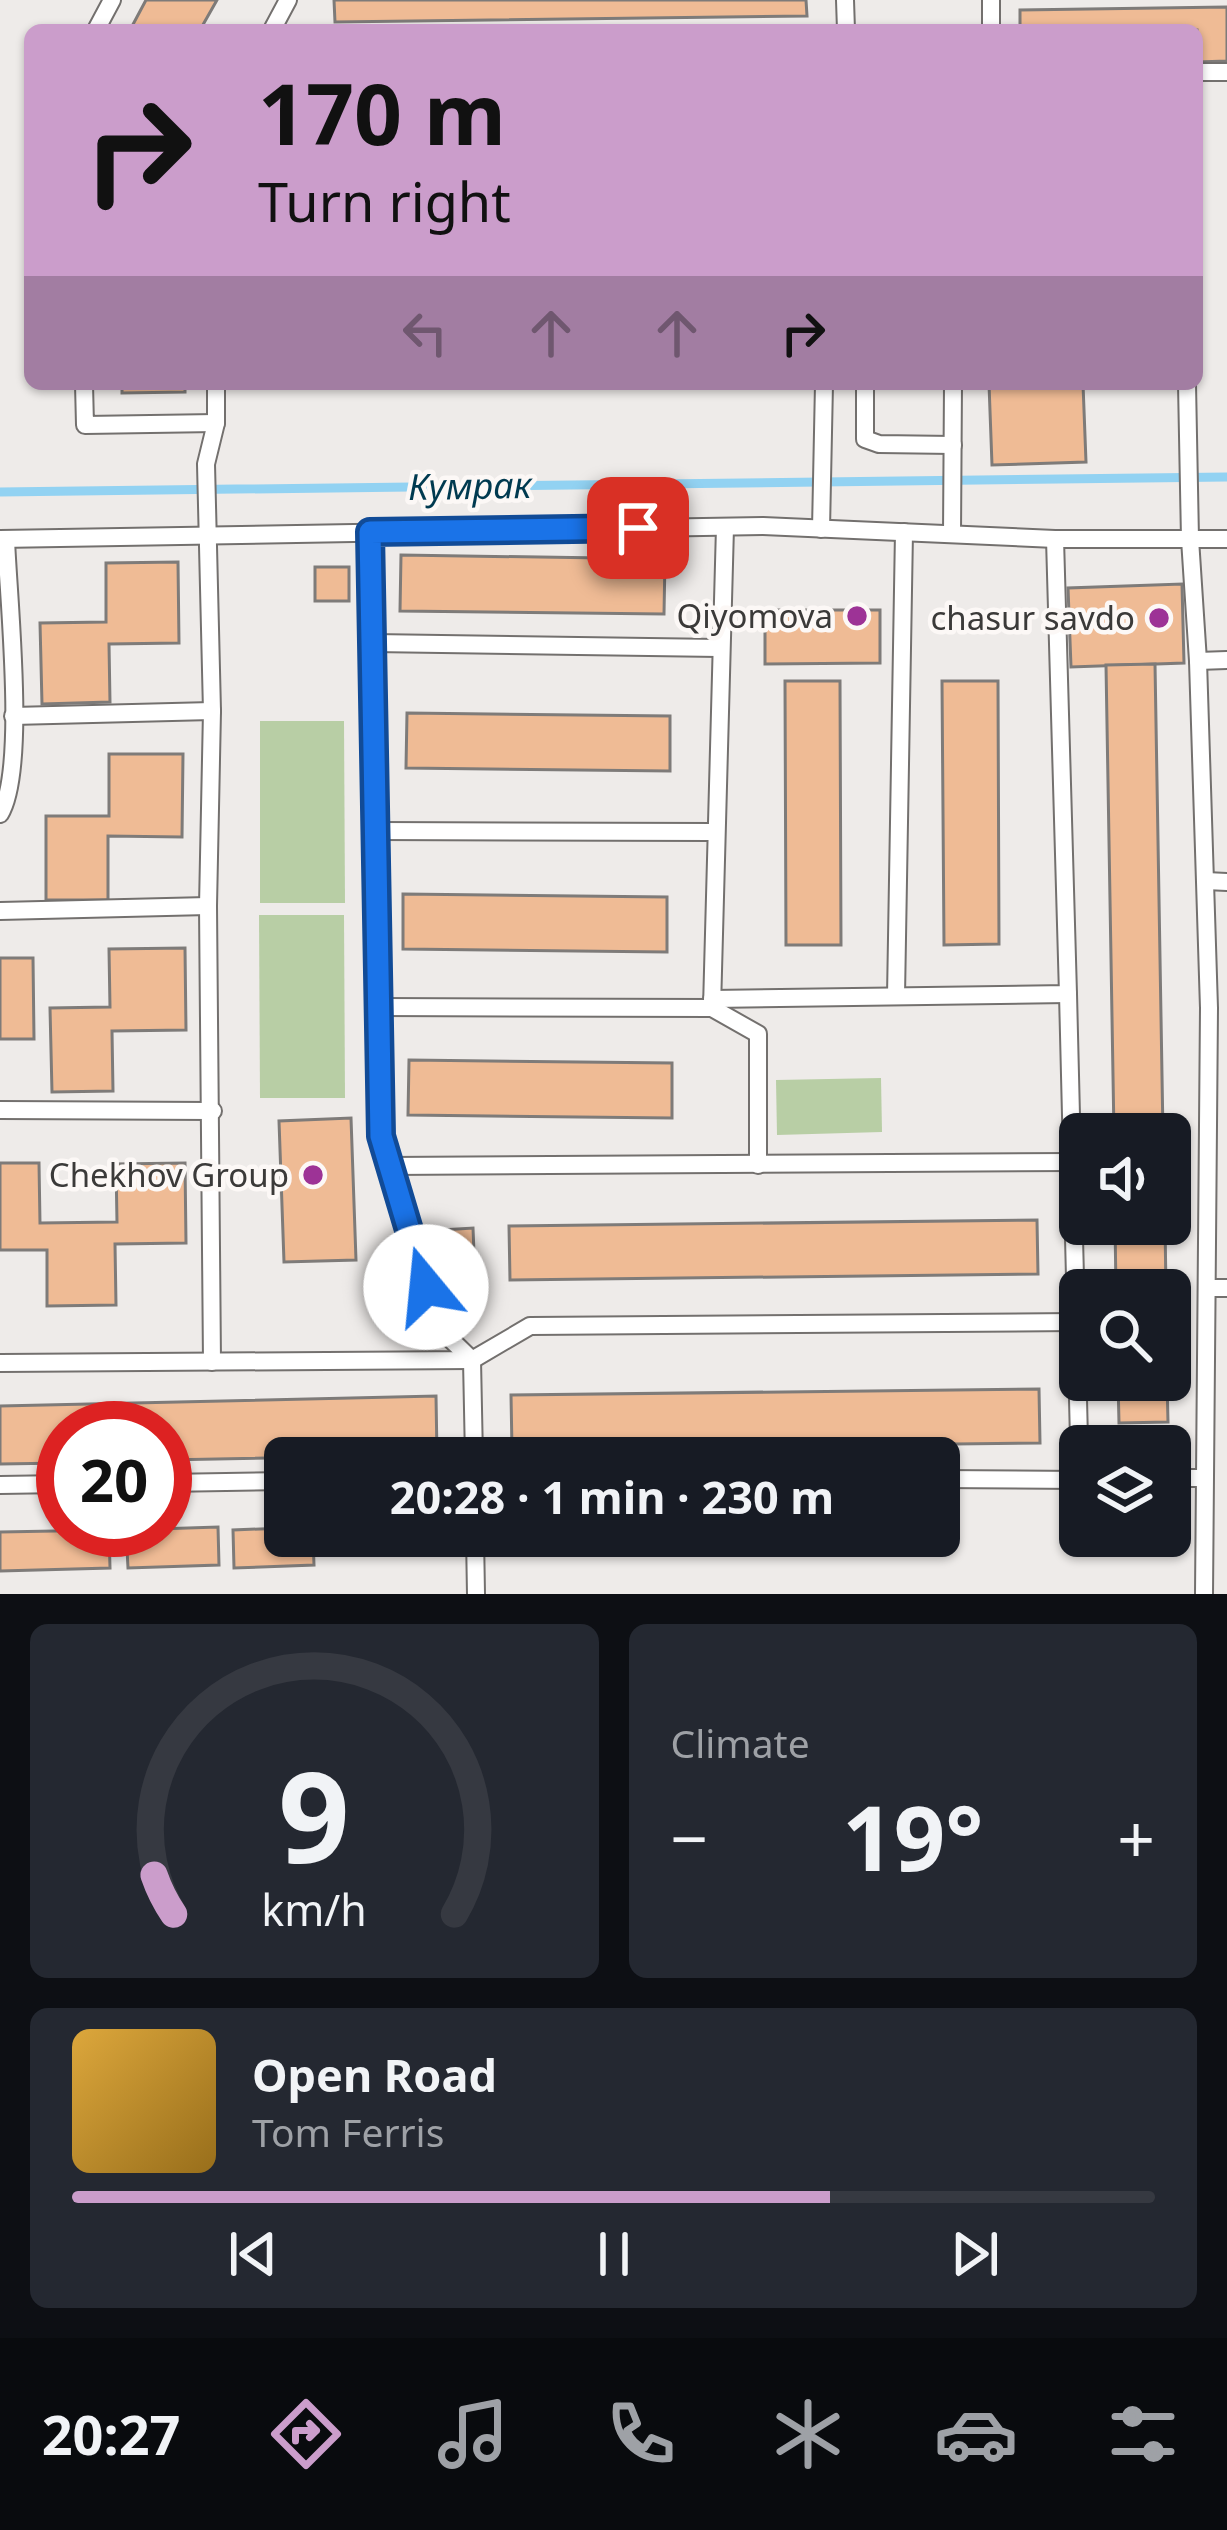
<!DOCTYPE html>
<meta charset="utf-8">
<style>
body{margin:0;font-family:"Noto Sans",sans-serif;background:#242831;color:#f1f3f6;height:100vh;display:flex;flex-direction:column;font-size:45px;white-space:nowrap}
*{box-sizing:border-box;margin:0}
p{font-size:39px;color:#9ea1a6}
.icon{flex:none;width:66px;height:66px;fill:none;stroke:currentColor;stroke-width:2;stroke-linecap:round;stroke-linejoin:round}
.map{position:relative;height:1594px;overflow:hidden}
.side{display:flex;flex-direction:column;gap:30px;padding:30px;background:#0d0f14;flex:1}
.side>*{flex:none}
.guide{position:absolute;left:24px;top:24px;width:1179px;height:366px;border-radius:18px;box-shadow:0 3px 9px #0004;background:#cb9dcb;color:#111;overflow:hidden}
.controls{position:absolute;left:1059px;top:1113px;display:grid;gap:24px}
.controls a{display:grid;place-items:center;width:132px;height:132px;border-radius:18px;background:#171b24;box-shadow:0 3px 9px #0004;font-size:60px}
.speed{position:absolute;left:36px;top:1401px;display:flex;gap:24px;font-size:60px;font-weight:700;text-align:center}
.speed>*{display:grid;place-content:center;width:156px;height:156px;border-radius:50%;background:#171b24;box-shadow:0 3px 9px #0004;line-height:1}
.speed .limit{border:18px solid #d22;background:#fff;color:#111}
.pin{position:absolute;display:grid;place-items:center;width:102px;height:102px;color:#fff;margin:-51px;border-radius:24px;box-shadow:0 6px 18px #0006}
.me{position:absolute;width:132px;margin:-66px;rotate:343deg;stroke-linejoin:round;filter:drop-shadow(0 0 9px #0008)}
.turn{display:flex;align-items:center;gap:42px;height:252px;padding:0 36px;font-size:54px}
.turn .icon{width:156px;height:156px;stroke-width:2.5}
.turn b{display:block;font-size:84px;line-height:102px}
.lanes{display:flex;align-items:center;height:114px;padding:0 36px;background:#0003;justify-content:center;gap:60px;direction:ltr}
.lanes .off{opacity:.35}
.big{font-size:90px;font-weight:700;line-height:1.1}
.side .tile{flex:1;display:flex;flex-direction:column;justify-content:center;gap:18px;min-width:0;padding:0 42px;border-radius:18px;background:#242831}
.side .dial{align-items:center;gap:0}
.dial svg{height:312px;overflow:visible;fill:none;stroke:#363941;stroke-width:7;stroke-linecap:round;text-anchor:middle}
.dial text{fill:#f1f3f6;stroke:none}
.song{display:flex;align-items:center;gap:36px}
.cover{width:144px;height:144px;border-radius:18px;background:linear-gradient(135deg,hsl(40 70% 55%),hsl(40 70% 35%))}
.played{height:12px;border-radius:6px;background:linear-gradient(90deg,#cb9dcb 70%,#363941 70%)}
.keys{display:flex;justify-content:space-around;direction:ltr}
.heat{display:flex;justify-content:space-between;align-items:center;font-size:66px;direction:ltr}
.side .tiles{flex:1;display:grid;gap:30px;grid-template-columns:1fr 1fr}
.tile:last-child{grid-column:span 2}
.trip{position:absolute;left:264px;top:1437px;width:696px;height:120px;border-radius:18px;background:#171b24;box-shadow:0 3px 9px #0004;font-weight:700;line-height:120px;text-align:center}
.tabs{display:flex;height:192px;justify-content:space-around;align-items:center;background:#090b0e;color:#9ea1a6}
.tabs .icon{width:84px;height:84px}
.tabs .on{color:#cb9dcb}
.tabs b{font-size:54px;color:#f1f3f6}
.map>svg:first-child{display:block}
.green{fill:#b8cea5}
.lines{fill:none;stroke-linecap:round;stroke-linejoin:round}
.stream{stroke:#92d2f2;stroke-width:9}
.building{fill:#efbb95;stroke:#7e7b79;stroke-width:3}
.service-casing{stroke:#73706e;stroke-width:20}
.service{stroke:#fff;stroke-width:16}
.route-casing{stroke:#114b97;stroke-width:30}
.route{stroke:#1a73e8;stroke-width:21}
.poi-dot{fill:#9d3396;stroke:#fcf8f6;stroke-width:4.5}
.labels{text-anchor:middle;stroke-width:9;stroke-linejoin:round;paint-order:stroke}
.poi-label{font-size:33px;fill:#3b3a39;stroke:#fcf8f6;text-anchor:end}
.water-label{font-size:36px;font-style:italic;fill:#003a50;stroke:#fcf8f6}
</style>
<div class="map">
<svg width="1227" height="1594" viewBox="0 0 1227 1594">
<rect width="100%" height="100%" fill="#eeebe9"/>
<g class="green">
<path d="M 260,721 L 344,721 L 345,903 L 260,903 Z"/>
<path d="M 259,915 L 344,915 L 345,1098 L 260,1098 Z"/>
<path d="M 881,1078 L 882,1132 L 777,1135 L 776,1080 Z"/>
</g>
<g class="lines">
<path class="stream" d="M 0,492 L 1227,477"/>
</g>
<g class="building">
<path d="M 146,0 L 217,0 L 200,30 L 130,30 Z"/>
<path d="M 334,0 L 806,0 L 807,16 L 335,22 Z"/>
<path d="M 1227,7 L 1227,61 L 1197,62 L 1197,30 L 1020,30 L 1020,10 Z"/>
<path d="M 122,384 L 185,384 L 185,392 L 122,393 Z"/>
<path d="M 989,384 L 1083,384 L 1086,462 L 992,465 Z"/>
<path d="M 401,555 L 665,559 L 664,614 L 400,611 Z"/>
<path d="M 178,562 L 179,643 L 109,644 L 110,702 L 42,704 L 40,623 L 106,622 L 106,563 Z"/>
<rect x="315" y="567" width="34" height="34"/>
<path d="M 1182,584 L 1184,663 L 1071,667 L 1068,588 Z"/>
<path d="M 765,610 L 880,610 L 880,663 L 765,664 Z"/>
<path d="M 1155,664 L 1163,1134 L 1114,1134 L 1106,665 Z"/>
<path d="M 785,681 L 840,681 L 841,945 L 786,945 Z"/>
<path d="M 942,681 L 998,681 L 999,944 L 944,945 Z"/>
<path d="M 407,713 L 670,716 L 670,771 L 406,768 Z"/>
<path d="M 109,754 L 183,754 L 182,837 L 108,836 L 108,900 L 46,900 L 46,816 L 109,816 Z"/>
<path d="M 403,894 L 667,897 L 667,952 L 403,949 Z"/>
<path d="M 185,948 L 186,1030 L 112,1031 L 113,1091 L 52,1092 L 50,1008 L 110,1007 L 109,949 Z"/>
<path d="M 0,958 L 33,958 L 34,1039 L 0,1039 Z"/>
<path d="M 409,1060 L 672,1063 L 672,1118 L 408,1115 Z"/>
<path d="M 351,1118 L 356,1260 L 284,1262 L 279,1121 Z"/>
<path d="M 0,1163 L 39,1163 L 40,1223 L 117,1222 L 116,1164 L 185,1163 L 186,1243 L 115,1244 L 116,1305 L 47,1306 L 47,1250 L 0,1250 Z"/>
<path d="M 1037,1220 L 1038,1274 L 510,1280 L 509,1226 Z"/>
<path d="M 1115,1224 L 1165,1224 L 1166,1290 L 1116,1290 Z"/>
<path d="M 473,1228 L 475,1278 L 444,1279 L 442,1230 Z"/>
<path d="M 1118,1380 L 1167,1380 L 1168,1422 L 1119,1423 Z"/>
<path d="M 1039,1389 L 1040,1443 L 512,1449 L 511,1395 Z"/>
<path d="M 436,1396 L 437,1455 L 165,1460 L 165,1428 L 63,1428 L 63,1463 L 0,1464 L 0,1406 Z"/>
<path d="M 218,1527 L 219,1565 L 128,1568 L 126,1530 Z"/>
<path d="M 285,1528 L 285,1536 L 313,1536 L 314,1565 L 234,1568 L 233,1530 Z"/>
<path d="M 109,1530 L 110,1568 L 0,1571 L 0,1532 Z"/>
</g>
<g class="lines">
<defs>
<g id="service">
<path d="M 845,0 L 846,30"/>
<path d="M 991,0 L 991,30"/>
<path d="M 96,30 L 112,0"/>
<path d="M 272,30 L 288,0"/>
<path d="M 1197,72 L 1227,72"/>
<path d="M 84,384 L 85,425 L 216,423"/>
<path d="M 865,384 L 865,439 L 879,444 L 953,445"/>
<path d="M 725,527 L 712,1008 L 758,1034 L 758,1165"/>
<path d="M 821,529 L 824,384"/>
<path d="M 370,532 L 381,1136 L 438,1327 L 472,1360 L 474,1458"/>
<path d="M 952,534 L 953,384"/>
<path d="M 0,539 L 763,526 L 1055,539 L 1190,539 L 1187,384"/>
<path d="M 1227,539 L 1190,539 L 1198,661 L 1227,660"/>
<path d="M 373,643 L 719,648"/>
<path d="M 1198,661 L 1209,1008 L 1204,1594"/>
<path d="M 13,716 L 212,711"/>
<path d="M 0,814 C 27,770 8,597 6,539"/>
<path d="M 376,831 L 715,832"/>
<path d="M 1206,881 L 1227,882"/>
<path d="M 0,911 L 208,906"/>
<path d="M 1068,994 L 1080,1480"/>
<path d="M 896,996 L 904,532"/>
<path d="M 712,999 L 1068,994 L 1055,539"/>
<path d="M 379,1007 L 712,1008"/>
<path d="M 0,1110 L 213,1111"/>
<path d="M 389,1166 L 1072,1162"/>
<path d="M 1207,1288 L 1227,1288"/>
<path d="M 212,1362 L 208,906 L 212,711 L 206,464 L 216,423 L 216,384"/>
<path d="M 0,1363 L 472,1360 L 530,1326 L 1076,1322"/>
<path d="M 1170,1478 L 1203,1478"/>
<path d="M 939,1479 L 1080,1480"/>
<path d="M 165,1483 L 285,1481"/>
<path d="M 0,1485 L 63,1484"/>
<path d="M 475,1536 L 476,1594"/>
</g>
</defs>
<use href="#service" class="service-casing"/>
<use href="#service" class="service"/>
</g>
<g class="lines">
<defs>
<path id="route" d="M 426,1287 L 381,1136 L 370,532 L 638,528"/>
</defs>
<use href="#route" class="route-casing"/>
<use href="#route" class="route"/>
</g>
<g class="poi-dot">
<circle cx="857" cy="616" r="12"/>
<circle cx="1159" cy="618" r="12"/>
<circle cx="313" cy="1175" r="12"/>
</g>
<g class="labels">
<g class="poi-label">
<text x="833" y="628">Qiyomova</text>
<text x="1135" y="630">chasur savdo</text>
<text x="289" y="1187">Chekhov Group</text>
</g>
<g class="water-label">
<text transform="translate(470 486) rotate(-1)" y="13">Кумрак</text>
</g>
</g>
</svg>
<div class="controls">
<a><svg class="icon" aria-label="sound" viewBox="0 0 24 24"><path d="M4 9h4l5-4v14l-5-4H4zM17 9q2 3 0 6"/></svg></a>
<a><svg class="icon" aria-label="search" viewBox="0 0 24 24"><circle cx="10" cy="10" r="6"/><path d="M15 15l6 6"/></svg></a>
<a><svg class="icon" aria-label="layers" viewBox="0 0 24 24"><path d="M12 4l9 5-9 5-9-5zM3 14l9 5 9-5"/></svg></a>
</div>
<div class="speed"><div class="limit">20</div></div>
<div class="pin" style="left:638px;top:528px;background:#d93025"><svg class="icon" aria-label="arrive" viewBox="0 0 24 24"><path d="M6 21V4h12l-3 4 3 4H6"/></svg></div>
<svg class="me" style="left:426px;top:1287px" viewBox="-20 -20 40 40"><circle r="19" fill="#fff"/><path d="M0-13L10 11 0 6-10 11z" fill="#1a73e8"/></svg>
<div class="trip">20:28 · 1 min · 230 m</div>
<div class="guide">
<div class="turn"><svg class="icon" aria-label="right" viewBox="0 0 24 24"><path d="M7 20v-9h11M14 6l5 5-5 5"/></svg><div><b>170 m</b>Turn right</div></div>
<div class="lanes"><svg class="icon off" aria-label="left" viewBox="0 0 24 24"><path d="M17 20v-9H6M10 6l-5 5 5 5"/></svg><svg class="icon off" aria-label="ahead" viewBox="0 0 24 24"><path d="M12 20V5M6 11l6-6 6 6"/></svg><svg class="icon off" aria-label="ahead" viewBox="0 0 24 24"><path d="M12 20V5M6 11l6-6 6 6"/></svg><svg class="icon" aria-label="right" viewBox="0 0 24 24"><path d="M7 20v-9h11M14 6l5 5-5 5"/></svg></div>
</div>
</div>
<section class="side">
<div class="tiles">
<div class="tile dial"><svg viewBox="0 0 100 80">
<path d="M14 69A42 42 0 1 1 86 69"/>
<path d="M14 69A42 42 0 0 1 9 59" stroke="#cb9dcb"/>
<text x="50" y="56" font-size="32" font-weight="700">9</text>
<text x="50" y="72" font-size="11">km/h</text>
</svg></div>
<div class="tile"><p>Climate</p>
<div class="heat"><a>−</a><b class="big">19°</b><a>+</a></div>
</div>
<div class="tile">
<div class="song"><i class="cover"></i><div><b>Open Road</b><p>Tom Ferris</p></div></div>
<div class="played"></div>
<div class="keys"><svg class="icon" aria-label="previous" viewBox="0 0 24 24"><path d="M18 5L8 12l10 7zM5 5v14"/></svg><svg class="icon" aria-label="pause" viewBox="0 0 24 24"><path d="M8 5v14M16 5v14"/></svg><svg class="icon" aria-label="next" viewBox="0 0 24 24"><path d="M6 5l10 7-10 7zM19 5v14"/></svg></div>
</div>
</div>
</section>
<nav class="tabs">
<b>20:27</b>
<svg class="icon on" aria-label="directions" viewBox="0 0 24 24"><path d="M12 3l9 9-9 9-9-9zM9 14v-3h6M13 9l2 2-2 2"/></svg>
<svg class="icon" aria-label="music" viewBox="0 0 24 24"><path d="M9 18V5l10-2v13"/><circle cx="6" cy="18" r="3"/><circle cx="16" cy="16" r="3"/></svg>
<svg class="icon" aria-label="phone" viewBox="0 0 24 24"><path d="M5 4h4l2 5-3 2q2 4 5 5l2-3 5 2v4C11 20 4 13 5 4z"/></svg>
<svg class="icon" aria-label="climate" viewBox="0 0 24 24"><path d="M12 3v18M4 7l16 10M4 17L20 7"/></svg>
<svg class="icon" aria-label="car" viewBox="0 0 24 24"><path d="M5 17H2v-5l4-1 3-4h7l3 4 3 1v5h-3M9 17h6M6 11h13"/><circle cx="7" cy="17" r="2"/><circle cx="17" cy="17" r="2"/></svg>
<svg class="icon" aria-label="filters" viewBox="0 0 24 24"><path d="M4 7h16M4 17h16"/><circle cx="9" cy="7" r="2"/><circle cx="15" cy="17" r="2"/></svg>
</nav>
